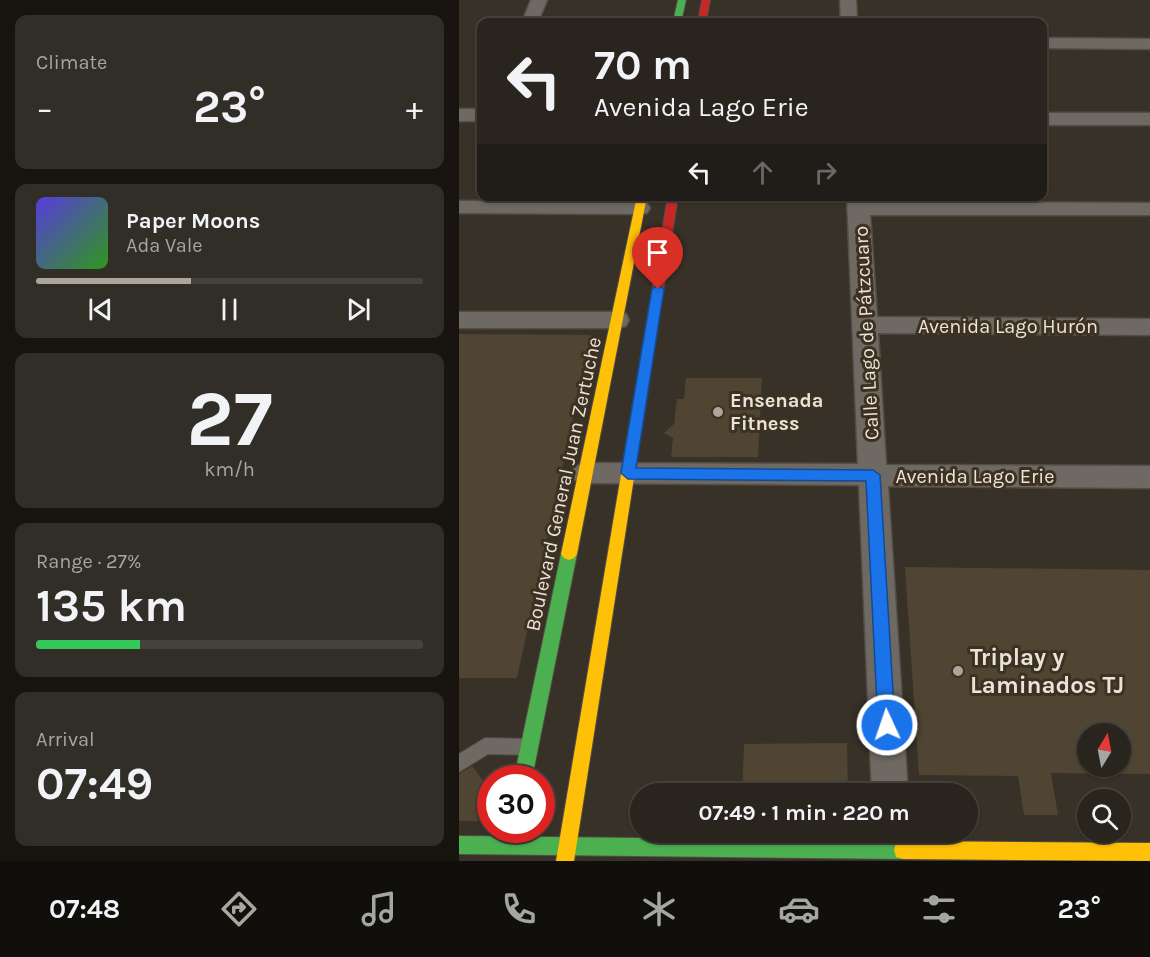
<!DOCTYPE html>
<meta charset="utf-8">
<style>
body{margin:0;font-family:Karla,sans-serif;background:#312d27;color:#f1f3f6;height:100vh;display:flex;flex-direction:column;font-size:22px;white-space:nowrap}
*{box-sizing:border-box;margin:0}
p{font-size:20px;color:#a5a5a4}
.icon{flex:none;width:33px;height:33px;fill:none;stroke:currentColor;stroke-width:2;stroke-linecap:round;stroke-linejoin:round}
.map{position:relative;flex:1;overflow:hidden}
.drawer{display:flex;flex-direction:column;gap:15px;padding:15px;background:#171410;width:459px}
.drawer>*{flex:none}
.guide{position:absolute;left:18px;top:18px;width:570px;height:183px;border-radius:12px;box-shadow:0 2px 4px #0004,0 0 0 2px #45423c;background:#29251e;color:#f1f3f6;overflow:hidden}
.needle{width:39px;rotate:10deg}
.fabs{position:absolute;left:618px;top:723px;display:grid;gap:12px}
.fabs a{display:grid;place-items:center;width:54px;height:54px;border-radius:50%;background:#29251e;box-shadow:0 2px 4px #0004,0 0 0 2px #45423c;font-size:30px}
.speed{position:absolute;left:18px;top:765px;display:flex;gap:12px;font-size:30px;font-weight:700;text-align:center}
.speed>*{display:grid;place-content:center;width:78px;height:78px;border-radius:50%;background:#29251e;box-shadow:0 2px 4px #0004,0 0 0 2px #45423c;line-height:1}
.speed .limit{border:9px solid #d22;background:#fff;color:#111}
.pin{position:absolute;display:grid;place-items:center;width:51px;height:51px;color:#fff;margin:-62px -26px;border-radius:50% 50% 50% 0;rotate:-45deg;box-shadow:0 0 6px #0007}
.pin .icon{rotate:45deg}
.me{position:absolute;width:66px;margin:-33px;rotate:357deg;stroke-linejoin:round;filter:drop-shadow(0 0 4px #0008)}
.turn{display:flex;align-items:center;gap:21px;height:126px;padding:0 18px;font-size:27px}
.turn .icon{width:78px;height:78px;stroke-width:2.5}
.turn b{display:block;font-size:42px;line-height:51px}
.lanes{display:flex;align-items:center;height:57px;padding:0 18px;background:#0003;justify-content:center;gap:30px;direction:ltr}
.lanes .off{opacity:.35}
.big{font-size:45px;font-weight:700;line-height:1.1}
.drawer .card{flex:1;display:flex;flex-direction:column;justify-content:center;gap:9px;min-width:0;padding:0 21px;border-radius:12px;background:#312d27}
.drawer .dial{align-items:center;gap:0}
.dial b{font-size:78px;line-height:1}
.song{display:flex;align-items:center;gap:18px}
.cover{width:72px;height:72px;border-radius:9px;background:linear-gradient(135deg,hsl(250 70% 55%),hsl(110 70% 35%))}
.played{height:6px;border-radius:3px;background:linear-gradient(90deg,#aba59b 40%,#45423c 40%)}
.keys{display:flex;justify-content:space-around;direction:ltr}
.heat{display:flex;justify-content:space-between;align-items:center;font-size:33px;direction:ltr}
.charge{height:9px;border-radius:4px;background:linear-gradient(90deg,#34c759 27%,#45423c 0)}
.trip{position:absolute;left:171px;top:783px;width:348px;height:60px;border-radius:30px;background:#29251e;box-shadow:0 2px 4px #0004,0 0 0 2px #45423c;font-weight:700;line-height:60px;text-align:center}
.tab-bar{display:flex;height:96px;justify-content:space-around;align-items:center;background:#100f0c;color:#a5a5a4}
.tab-bar .icon{width:42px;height:42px}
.tab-bar .active{color:#aba59b}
.tab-bar b{font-size:27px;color:#f1f3f6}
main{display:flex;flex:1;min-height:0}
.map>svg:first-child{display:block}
.building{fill:#504532;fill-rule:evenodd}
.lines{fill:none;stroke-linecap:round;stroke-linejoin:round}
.lane-casing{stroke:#534d46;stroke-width:2}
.street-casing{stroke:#534d46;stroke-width:3}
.fast-casing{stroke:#534d46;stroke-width:2}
.slow-casing{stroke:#534d46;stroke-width:2}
.jam-casing{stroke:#534d46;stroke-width:2}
.lane{fill:#6e6962;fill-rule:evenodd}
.street{fill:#6e6962;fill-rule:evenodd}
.fast{fill:#4caf50;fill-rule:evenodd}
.slow{fill:#ffc107;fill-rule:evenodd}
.jam{fill:#c62828;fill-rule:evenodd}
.route{fill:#1a73e8;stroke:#114b97;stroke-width:1.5}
.poi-dot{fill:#aba59b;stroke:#3d3222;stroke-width:2}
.labels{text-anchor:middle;stroke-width:6;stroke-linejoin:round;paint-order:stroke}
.street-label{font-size:20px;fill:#eae3d9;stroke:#3d3222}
.poi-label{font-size:20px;font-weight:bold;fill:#eae3d9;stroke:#3d3222;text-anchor:start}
.near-poi-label{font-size:24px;font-weight:bold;fill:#eae3d9;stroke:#3d3222;text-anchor:start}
</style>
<main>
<section class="drawer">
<div class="card"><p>Climate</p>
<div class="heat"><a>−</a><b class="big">23°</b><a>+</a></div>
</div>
<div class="card">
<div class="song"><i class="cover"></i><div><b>Paper Moons</b><p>Ada Vale</p></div></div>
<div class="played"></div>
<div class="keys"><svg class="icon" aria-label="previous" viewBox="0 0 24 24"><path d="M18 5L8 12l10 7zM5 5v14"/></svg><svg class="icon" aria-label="pause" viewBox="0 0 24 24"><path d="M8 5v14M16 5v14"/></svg><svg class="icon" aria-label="next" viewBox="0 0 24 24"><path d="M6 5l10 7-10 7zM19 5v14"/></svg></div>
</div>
<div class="card dial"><b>27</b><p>km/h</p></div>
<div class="card"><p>Range · 27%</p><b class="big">135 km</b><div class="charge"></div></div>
<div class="card"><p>Arrival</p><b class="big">07:49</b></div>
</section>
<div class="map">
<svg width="691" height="861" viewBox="0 0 691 861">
<rect width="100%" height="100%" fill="#373128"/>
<g class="building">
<path d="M 0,334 L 132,335 L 58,678 L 0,678 Z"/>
<path d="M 227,378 L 303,378 L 299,457 L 212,457 L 214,438 L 205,433 L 215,424 L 218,399 L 225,399 Z"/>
<path d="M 446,567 L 691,570 L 691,774 L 592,773 L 599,815 L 565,815 L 559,776 L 460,775 ZM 628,734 L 662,734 L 662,766 L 628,766 Z"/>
<path d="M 388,743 L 389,794 L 283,794 L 285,744 Z"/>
<path d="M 13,766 L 32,791 L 28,821 L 0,821 L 0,774 Z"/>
</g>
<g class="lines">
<defs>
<path id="lane" d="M 26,738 L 68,739 L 74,741 L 77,747 L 74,753 L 68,755 L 29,754 L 0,772 L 0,754 Z"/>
<g id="street">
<path d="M 72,0 L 88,0 L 79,22 L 63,22 Z"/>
<path d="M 381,0 L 397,0 L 398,22 L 382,22 Z"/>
<path d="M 584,38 L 691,39 L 691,49 L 584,48 Z"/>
<rect x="0" y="109" width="22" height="12"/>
<rect x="584" y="113" width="107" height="12"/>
<path d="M 388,196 L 410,196 L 410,202 L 691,203 L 691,215 L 411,215 L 418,317 L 691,319 L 691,335 L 419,333 L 427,465 L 691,466 L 691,488 L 429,486 L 449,794 L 413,794 L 400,485 L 126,483 L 116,480 L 112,473 L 116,466 L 126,463 L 399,464 Z"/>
<path d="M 0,201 L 180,202 L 188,203 L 191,208 L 188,213 L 180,214 L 0,213 Z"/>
<path d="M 0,312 L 158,312 L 167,314 L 170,320 L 167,326 L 158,328 L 0,328 Z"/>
</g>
<g id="fast">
<path d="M 219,0 L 227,0 L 222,22 L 214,22 Z"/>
<path d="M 110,548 L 115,550 L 118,554 L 73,778 L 55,778 L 102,554 L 105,550 Z"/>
<path d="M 0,836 L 444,841 L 451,843 L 453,850 L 451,857 L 444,859 L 0,854 Z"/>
</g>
<g id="slow">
<path d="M 178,196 L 188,196 L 118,554 L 115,558 L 110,560 L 105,558 L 102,554 Z"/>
<path d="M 189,346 L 195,350 L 115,861 L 97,861 L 183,350 Z"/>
<path d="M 444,841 L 691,843 L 691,861 L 444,859 L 437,857 L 435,850 L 437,843 Z"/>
</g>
<g id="jam">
<path d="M 243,0 L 251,0 L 247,22 L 239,22 Z"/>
<path d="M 209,196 L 219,196 L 195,350 L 189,354 L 183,350 Z"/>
</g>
</defs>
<use href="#lane" class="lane-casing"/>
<use href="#street" class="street-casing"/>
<use href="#fast" class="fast-casing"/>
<use href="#slow" class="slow-casing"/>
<use href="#jam" class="jam-casing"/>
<use href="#lane" class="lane"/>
<use href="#street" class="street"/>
<use href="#fast" class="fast"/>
<use href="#slow" class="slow"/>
<use href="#jam" class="jam"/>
</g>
<path class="route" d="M 199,285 L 205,289 L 177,468 L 414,470 L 421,475 L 436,725 L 434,731 L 428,733 L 421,731 L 419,725 L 407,481 L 169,479 L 162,473 L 193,289 Z"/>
<g class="poi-dot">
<circle cx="259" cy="412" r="6"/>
<circle cx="499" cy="671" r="6"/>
</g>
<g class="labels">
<g class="street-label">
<text x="549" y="333">Avenida Lago Hurón</text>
<text transform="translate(407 333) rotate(-93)" y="7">Calle Lago de Pátzcuaro</text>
<text x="516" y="483">Avenida Lago Erie</text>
<text transform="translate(104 484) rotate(-78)" y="7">Boulevard General Juan Zertuche</text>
</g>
<g class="poi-label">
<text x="271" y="407">Ensenada<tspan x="271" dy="23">Fitness</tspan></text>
</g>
<g class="near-poi-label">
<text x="511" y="665">Triplay y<tspan x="511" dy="28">Laminados TJ</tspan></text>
</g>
</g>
</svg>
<div class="fabs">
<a><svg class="needle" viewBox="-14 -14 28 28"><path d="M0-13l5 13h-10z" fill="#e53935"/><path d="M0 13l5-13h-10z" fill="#a5a5a4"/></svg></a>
<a><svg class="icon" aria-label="search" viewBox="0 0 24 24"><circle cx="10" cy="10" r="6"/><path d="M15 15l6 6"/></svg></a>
</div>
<div class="speed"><div class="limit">30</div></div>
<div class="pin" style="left:199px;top:289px;background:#d93025"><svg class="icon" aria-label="arrive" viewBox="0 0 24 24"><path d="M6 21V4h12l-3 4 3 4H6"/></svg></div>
<svg class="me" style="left:428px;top:725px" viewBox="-20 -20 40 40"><circle r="17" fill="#1a73e8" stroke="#fff" stroke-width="3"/><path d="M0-11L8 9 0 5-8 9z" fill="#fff"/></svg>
<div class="trip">07:49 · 1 min · 220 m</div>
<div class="guide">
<div class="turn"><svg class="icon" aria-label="left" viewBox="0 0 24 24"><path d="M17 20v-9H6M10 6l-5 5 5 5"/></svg><div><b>70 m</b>Avenida Lago Erie</div></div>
<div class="lanes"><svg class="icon" aria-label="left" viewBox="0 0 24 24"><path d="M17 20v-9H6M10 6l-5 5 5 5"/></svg><svg class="icon off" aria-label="ahead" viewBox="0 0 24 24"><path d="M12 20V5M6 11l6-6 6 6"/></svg><svg class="icon off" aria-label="right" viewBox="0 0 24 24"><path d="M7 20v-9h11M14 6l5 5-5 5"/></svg></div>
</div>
</div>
</main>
<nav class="tab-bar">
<b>07:48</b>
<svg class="icon active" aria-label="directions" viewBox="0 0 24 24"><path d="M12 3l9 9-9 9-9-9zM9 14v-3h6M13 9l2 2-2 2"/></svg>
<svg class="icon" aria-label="music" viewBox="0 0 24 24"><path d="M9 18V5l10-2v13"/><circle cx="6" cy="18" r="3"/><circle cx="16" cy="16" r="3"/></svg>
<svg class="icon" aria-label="phone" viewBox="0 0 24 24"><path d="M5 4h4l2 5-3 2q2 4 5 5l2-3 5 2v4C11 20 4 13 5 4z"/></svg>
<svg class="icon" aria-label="climate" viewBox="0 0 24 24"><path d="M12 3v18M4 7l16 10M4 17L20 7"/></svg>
<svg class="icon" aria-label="car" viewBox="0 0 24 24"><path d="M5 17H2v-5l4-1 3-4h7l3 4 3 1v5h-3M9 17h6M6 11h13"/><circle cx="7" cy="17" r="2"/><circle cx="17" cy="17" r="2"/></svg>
<svg class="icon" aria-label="filters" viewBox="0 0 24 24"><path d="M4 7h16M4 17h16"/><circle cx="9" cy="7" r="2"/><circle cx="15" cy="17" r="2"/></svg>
<b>23°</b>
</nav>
